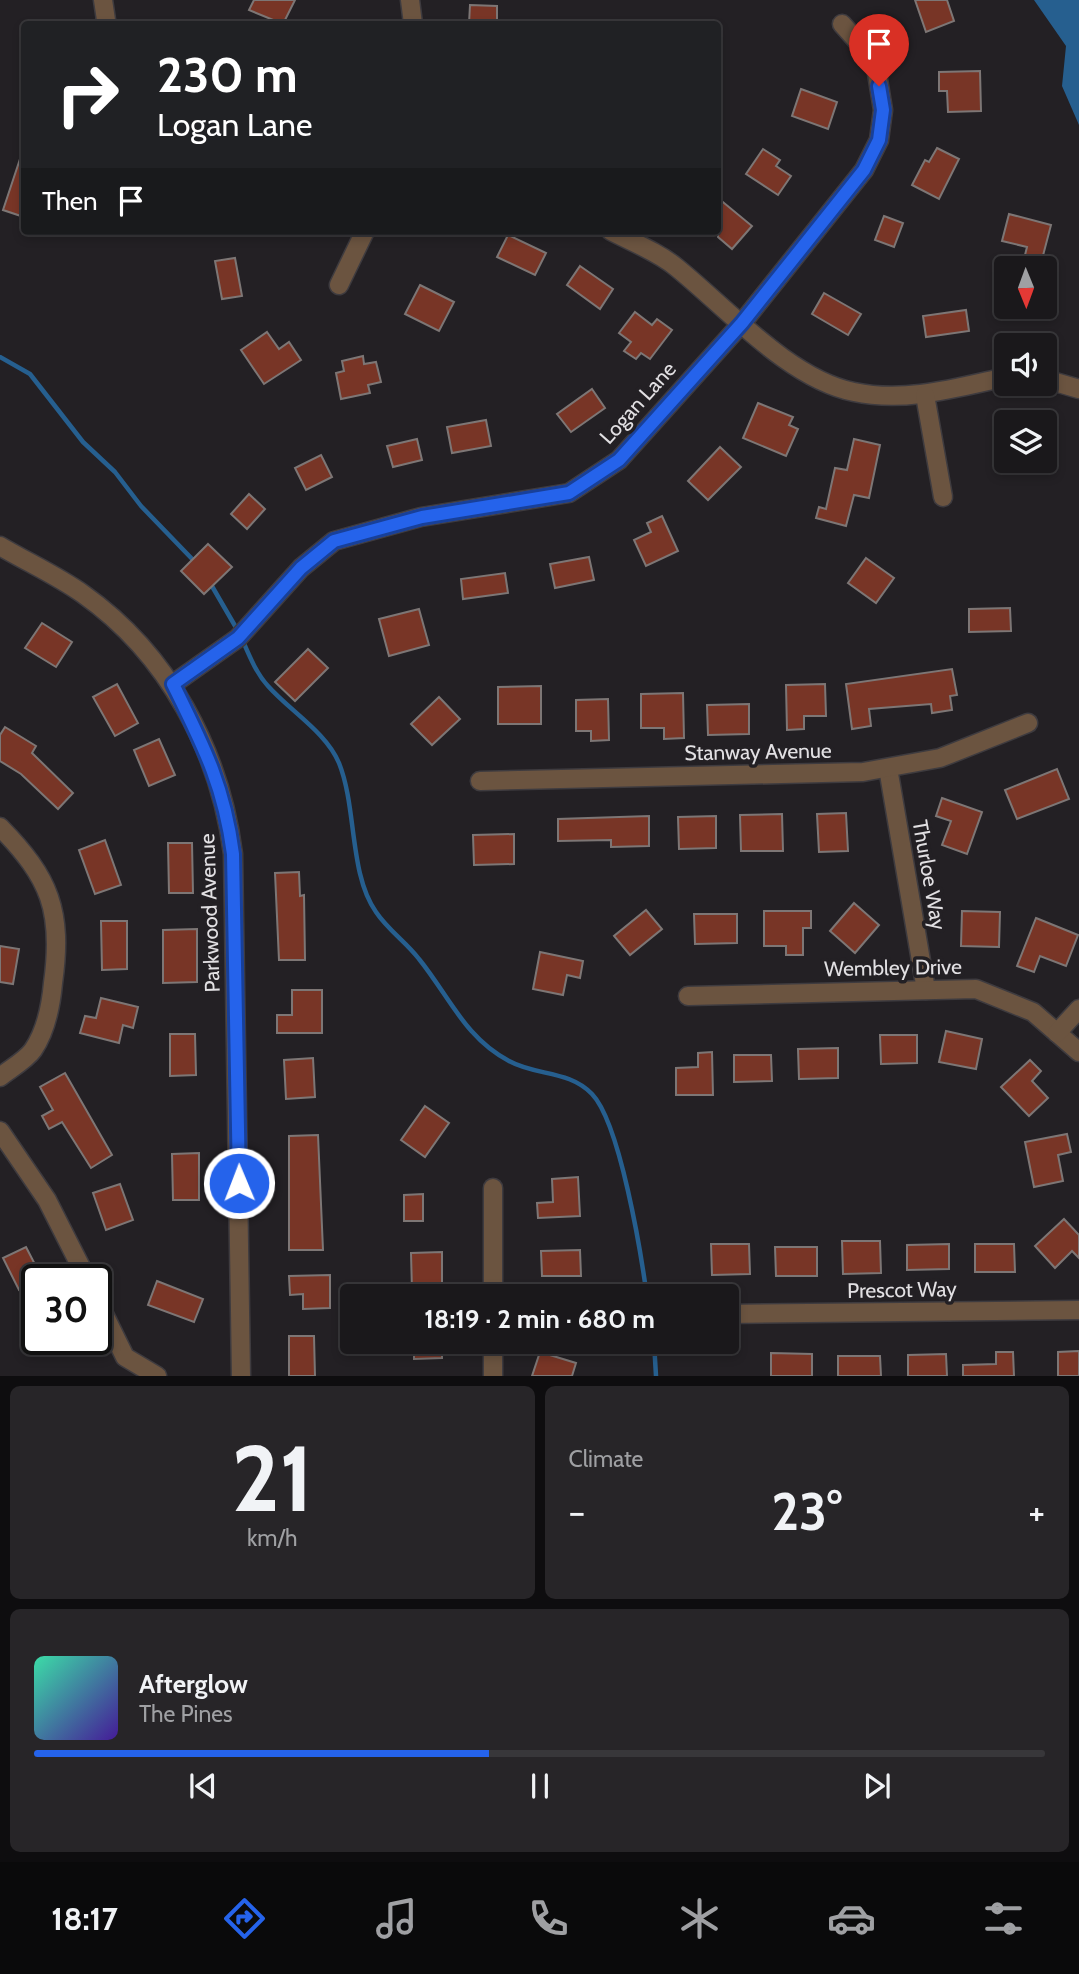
<!DOCTYPE html>
<meta charset="utf-8">
<style>
body{margin:0;font-family:Cabin,sans-serif;background:#272528;color:#f1f3f6;height:100vh;display:flex;flex-direction:column;font-size:26px;white-space:nowrap}
*{box-sizing:border-box;margin:0}
p{font-size:23px;color:#9fa0a3}
.icon{flex:none;width:38px;height:38px;fill:none;stroke:currentColor;stroke-width:2;stroke-linecap:round;stroke-linejoin:round}
.map{position:relative;height:1376px;overflow:hidden}
.side{display:flex;flex-direction:column;gap:10px;padding:10px;background:#0e0d0f;flex:1}
.side>*{flex:none}
.top-card{position:absolute;left:21px;top:21px;width:700px;height:214px;border-radius:7px;box-shadow:0 4px 10px #0003,0 0 0 2px #38373a;background:#202124;color:#fff;overflow:hidden}
.needle{width:46px;rotate:179deg}
.buttons{position:absolute;left:994px;top:256px;display:grid;gap:14px}
.buttons a{display:grid;place-items:center;width:63px;height:63px;border-radius:7px;background:#1a181b;box-shadow:0 4px 10px #0003,0 0 0 2px #38373a;font-size:35px}
.speed{position:absolute;left:21px;top:1264px;display:flex;gap:14px;font-size:35px;font-weight:700;text-align:center}
.speed>*{display:grid;place-content:center;width:91px;height:91px;border-radius:50%;background:#1a181b;box-shadow:0 4px 10px #0003,0 0 0 2px #38373a;line-height:1}
.speed .limit{border:4px solid #111;border-radius:10px;background:#fff;color:#111}
.pin{position:absolute;display:grid;place-items:center;width:60px;height:60px;color:#fff;margin:-72px -30px;border-radius:50% 50% 50% 0;rotate:-45deg;box-shadow:0 0 7px #0007}
.pin .icon{rotate:45deg}
.me{position:absolute;width:77px;margin:-38px;rotate:359deg;stroke-linejoin:round;filter:drop-shadow(0 0 5px #0008)}
.turn{display:flex;align-items:center;gap:24px;height:147px;padding:0 21px;font-size:32px}
.turn .icon{width:91px;height:91px;stroke-width:2.5}
.turn b{display:block;font-size:49px;line-height:60px}
.then{display:flex;align-items:center;height:66px;padding:0 21px;background:#0003;gap:14px;font-size:26px}
.big{font-size:52px;font-weight:700;line-height:1.1}
.side .widget{flex:1;display:flex;flex-direction:column;justify-content:center;gap:10px;min-width:0;padding:0 24px;border-radius:10px;background:#272528}
.side .dial{align-items:center;gap:0}
.dial b{font-size:91px;line-height:1}
.song{display:flex;align-items:center;gap:21px}
.cover{width:84px;height:84px;border-radius:10px;background:linear-gradient(135deg,hsl(160 70% 55%),hsl(260 70% 35%))}
.played{height:7px;border-radius:4px;background:linear-gradient(90deg,#2563eb 45%,#38373a 45%)}
.keys{display:flex;justify-content:space-around;direction:ltr}
.heat{display:flex;justify-content:space-between;align-items:center;font-size:38px;direction:ltr}
.side .tiles{flex:1;display:grid;gap:10px;grid-template-columns:1fr 1fr}
.widget:last-child{grid-column:span 2}
.trip{position:absolute;left:340px;top:1284px;width:399px;height:70px;border-radius:7px;background:#1a181b;box-shadow:0 4px 10px #0003,0 0 0 2px #38373a;font-weight:700;line-height:70px;text-align:center}
.tabs{display:flex;height:112px;justify-content:space-around;align-items:center;background:#0a0a0b;color:#9fa0a3}
.tabs .icon{width:49px;height:49px}
.tabs .on{color:#2563eb}
.tabs b{font-size:32px;color:#f1f3f6}
.map>svg:first-child{display:block}
.water{fill:#265f8f}
.lines{fill:none;stroke-linecap:round;stroke-linejoin:round}
.stream{stroke:#265f8f;stroke-width:4.5}
.building{fill:#783526;stroke:#7d7675;stroke-width:2}
.minor-casing{stroke:#3e3b3f;stroke-width:21}
.minor{stroke:#6b5440;stroke-width:18}
.route-casing{stroke:#184099;stroke-width:18}
.route{stroke:#2563eb;stroke-width:12}
.labels{text-anchor:middle;stroke-width:7;stroke-linejoin:round;paint-order:stroke}
.street-label{font-size:21px;fill:#e2e0e3;stroke:#232024}
</style>
<div class="map">
<svg width="1079" height="1376" viewBox="0 0 1079 1376">
<rect width="100%" height="100%" fill="#232024"/>
<path class="water" d="M 1034,0 L 1079,0 L 1079,125 L 1062,86 L 1066,46 Z"/>
<g class="lines">
<g class="stream">
<path d="M 0,357 L 30,374 L 83,442 L 115,472 L 141,506 L 196,563"/>
<path d="M 209,581 L 238,631"/>
<path d="M 242,639 C 249,655 256,673 268,686 C 290,711 326,732 339,763 C 357,808 349,874 376,912 C 388,930 406,942 419,959 C 449,996 465,1038 509,1061 C 536,1076 569,1070 592,1094 C 620,1123 641,1253 647,1297"/>
<path d="M 654,1342 L 656,1376"/>
</g>
</g>
<g class="building">
<path d="M 254,0 L 295,0 L 283,24 L 249,10 Z"/>
<path d="M 915,0 L 947,0 L 954,21 L 926,32 Z"/>
<path d="M 470,5 L 497,6 L 497,24 L 469,24 Z"/>
<path d="M 980,71 L 981,111 L 948,112 L 947,91 L 939,91 L 939,72 Z"/>
<path d="M 801,89 L 837,102 L 828,129 L 792,116 Z"/>
<path d="M 937,148 L 959,159 L 939,199 L 912,185 L 925,160 L 929,162 Z"/>
<path d="M 763,149 L 780,160 L 776,166 L 791,176 L 778,195 L 746,174 Z"/>
<path d="M 22,153 L 24,153 L 24,217 L 3,210 Z"/>
<path d="M 718,198 L 752,226 L 732,249 L 718,237 Z"/>
<path d="M 1009,214 L 1051,225 L 1040,267 L 1023,263 L 1027,247 L 1002,241 Z"/>
<path d="M 884,216 L 903,223 L 894,247 L 875,240 Z"/>
<path d="M 508,235 L 546,253 L 535,275 L 497,257 Z"/>
<path d="M 235,258 L 242,296 L 222,299 L 215,261 Z"/>
<path d="M 580,266 L 613,289 L 600,309 L 567,285 Z"/>
<path d="M 420,285 L 454,302 L 439,331 L 405,314 Z"/>
<path d="M 824,293 L 861,314 L 848,335 L 812,314 Z"/>
<path d="M 966,310 L 969,331 L 926,337 L 923,316 Z"/>
<path d="M 635,312 L 652,325 L 657,319 L 672,330 L 650,359 L 641,353 L 636,359 L 624,351 L 631,342 L 619,333 Z"/>
<path d="M 267,332 L 279,349 L 289,342 L 301,360 L 264,384 L 241,350 Z"/>
<path d="M 363,356 L 364,364 L 376,362 L 381,382 L 368,385 L 370,393 L 341,399 L 336,373 L 344,371 L 342,361 Z"/>
<path d="M 592,389 L 605,408 L 571,432 L 557,414 Z"/>
<path d="M 758,403 L 793,417 L 789,425 L 798,429 L 786,456 L 743,438 Z"/>
<path d="M 486,420 L 491,446 L 452,453 L 447,427 Z"/>
<path d="M 417,439 L 422,460 L 393,467 L 387,446 Z"/>
<path d="M 854,439 L 880,445 L 869,498 L 854,495 L 846,526 L 816,518 L 819,507 L 826,509 L 835,468 L 847,470 Z"/>
<path d="M 720,447 L 741,467 L 708,500 L 688,481 Z"/>
<path d="M 321,455 L 332,477 L 306,490 L 295,468 Z"/>
<path d="M 249,494 L 265,509 L 247,529 L 231,514 Z"/>
<path d="M 662,516 L 678,551 L 646,566 L 634,540 L 651,532 L 647,523 Z"/>
<path d="M 208,544 L 232,567 L 204,594 L 181,571 Z"/>
<path d="M 589,557 L 594,580 L 555,588 L 550,564 Z"/>
<path d="M 866,558 L 894,578 L 876,603 L 848,583 Z"/>
<path d="M 505,573 L 508,593 L 463,599 L 461,579 Z"/>
<path d="M 1010,608 L 1011,631 L 969,632 L 969,609 Z"/>
<path d="M 419,609 L 429,645 L 389,656 L 379,619 Z"/>
<path d="M 42,623 L 72,642 L 56,667 L 25,648 Z"/>
<path d="M 308,649 L 328,668 L 295,701 L 275,682 Z"/>
<path d="M 952,669 L 957,695 L 950,696 L 952,710 L 932,713 L 931,704 L 869,709 L 871,726 L 852,729 L 846,684 Z"/>
<path d="M 117,684 L 138,723 L 115,736 L 93,697 Z"/>
<path d="M 825,684 L 826,716 L 804,716 L 804,729 L 787,730 L 786,685 Z"/>
<path d="M 541,686 L 541,724 L 498,724 L 498,687 Z"/>
<path d="M 683,693 L 684,738 L 664,739 L 664,728 L 641,728 L 641,694 Z"/>
<path d="M 439,697 L 460,719 L 432,745 L 411,724 Z"/>
<path d="M 608,699 L 609,740 L 591,741 L 591,731 L 576,731 L 576,700 Z"/>
<path d="M 749,704 L 749,734 L 708,735 L 707,705 Z"/>
<path d="M 5,727 L 36,746 L 32,753 L 73,793 L 58,809 L 21,774 L 0,761 L 0,735 Z"/>
<path d="M 159,739 L 175,775 L 149,786 L 134,750 Z"/>
<path d="M 1057,769 L 1069,799 L 1017,819 L 1005,790 Z"/>
<path d="M 942,798 L 982,812 L 967,854 L 942,845 L 951,821 L 936,816 Z"/>
<path d="M 846,813 L 848,851 L 819,852 L 817,814 Z"/>
<path d="M 782,814 L 783,851 L 741,851 L 740,815 Z"/>
<path d="M 649,816 L 649,846 L 611,847 L 611,840 L 558,841 L 558,819 Z"/>
<path d="M 716,816 L 716,848 L 679,849 L 678,817 Z"/>
<path d="M 514,834 L 514,864 L 474,865 L 473,835 Z"/>
<path d="M 105,840 L 121,885 L 95,894 L 79,850 Z"/>
<path d="M 168,843 L 192,843 L 193,893 L 169,893 Z"/>
<path d="M 299,872 L 300,896 L 304,895 L 305,960 L 279,960 L 275,873 Z"/>
<path d="M 854,903 L 879,925 L 855,953 L 830,931 Z"/>
<path d="M 646,910 L 662,929 L 630,955 L 614,936 Z"/>
<path d="M 764,911 L 811,911 L 811,928 L 803,928 L 803,955 L 786,955 L 786,946 L 764,946 Z"/>
<path d="M 962,911 L 1000,912 L 999,947 L 961,946 Z"/>
<path d="M 694,914 L 737,914 L 737,943 L 695,944 Z"/>
<path d="M 1036,918 L 1078,935 L 1066,966 L 1040,956 L 1034,972 L 1017,966 Z"/>
<path d="M 101,921 L 127,921 L 127,969 L 102,970 Z"/>
<path d="M 197,929 L 197,982 L 163,983 L 163,930 Z"/>
<path d="M 0,946 L 19,949 L 13,984 L 0,982 Z"/>
<path d="M 540,952 L 583,961 L 580,978 L 567,975 L 563,995 L 533,989 Z"/>
<path d="M 292,990 L 322,990 L 322,1033 L 277,1033 L 277,1015 L 292,1015 Z"/>
<path d="M 101,998 L 138,1007 L 133,1028 L 123,1025 L 119,1043 L 80,1033 L 85,1016 L 96,1018 Z"/>
<path d="M 946,1031 L 982,1039 L 976,1069 L 939,1062 Z"/>
<path d="M 170,1034 L 195,1034 L 196,1075 L 170,1076 Z"/>
<path d="M 880,1035 L 917,1035 L 917,1063 L 881,1064 Z"/>
<path d="M 838,1048 L 838,1078 L 799,1079 L 798,1049 Z"/>
<path d="M 712,1052 L 713,1095 L 676,1095 L 676,1068 L 698,1067 L 698,1053 Z"/>
<path d="M 734,1055 L 771,1055 L 772,1081 L 734,1082 Z"/>
<path d="M 313,1058 L 315,1097 L 286,1099 L 284,1060 Z"/>
<path d="M 1030,1060 L 1041,1071 L 1032,1081 L 1048,1098 L 1029,1116 L 1001,1087 Z"/>
<path d="M 65,1073 L 112,1155 L 91,1168 L 62,1122 L 49,1129 L 42,1116 L 53,1110 L 40,1087 Z"/>
<path d="M 425,1106 L 449,1123 L 425,1157 L 401,1140 Z"/>
<path d="M 1067,1134 L 1071,1152 L 1058,1155 L 1063,1181 L 1034,1187 L 1025,1142 Z"/>
<path d="M 318,1135 L 323,1250 L 289,1250 L 289,1136 Z"/>
<path d="M 199,1153 L 199,1200 L 173,1200 L 172,1154 Z"/>
<path d="M 578,1177 L 580,1216 L 538,1218 L 537,1203 L 553,1202 L 552,1179 Z"/>
<path d="M 120,1184 L 133,1220 L 106,1230 L 93,1193 Z"/>
<path d="M 423,1194 L 423,1221 L 404,1221 L 404,1195 Z"/>
<path d="M 1064,1219 L 1079,1235 L 1079,1258 L 1072,1251 L 1055,1268 L 1035,1246 Z"/>
<path d="M 842,1241 L 880,1241 L 881,1273 L 843,1274 Z"/>
<path d="M 711,1244 L 749,1244 L 750,1274 L 712,1275 Z"/>
<path d="M 949,1244 L 949,1269 L 907,1270 L 907,1245 Z"/>
<path d="M 975,1244 L 1014,1244 L 1015,1272 L 975,1272 Z"/>
<path d="M 26,1247 L 42,1278 L 19,1290 L 3,1258 Z"/>
<path d="M 775,1247 L 817,1247 L 817,1276 L 776,1276 Z"/>
<path d="M 580,1250 L 581,1276 L 542,1276 L 541,1251 Z"/>
<path d="M 442,1252 L 442,1290 L 412,1291 L 411,1253 Z"/>
<path d="M 330,1275 L 330,1308 L 303,1309 L 303,1294 L 290,1295 L 289,1276 Z"/>
<path d="M 157,1281 L 203,1299 L 194,1322 L 148,1305 Z"/>
<path d="M 289,1336 L 314,1336 L 315,1376 L 289,1376 Z"/>
<path d="M 414,1342 L 442,1342 L 442,1358 L 414,1359 Z"/>
<path d="M 1079,1351 L 1079,1376 L 1058,1376 L 1058,1352 Z"/>
<path d="M 540,1352 L 576,1363 L 572,1376 L 532,1376 Z"/>
<path d="M 996,1352 L 1013,1352 L 1014,1376 L 963,1376 L 963,1365 L 996,1364 Z"/>
<path d="M 771,1353 L 812,1354 L 812,1376 L 771,1376 Z"/>
<path d="M 946,1354 L 947,1376 L 908,1376 L 908,1355 Z"/>
<path d="M 838,1356 L 880,1356 L 881,1376 L 838,1376 Z"/>
</g>
<g class="lines">
<defs>
<g id="minor">
<path d="M 103,0 L 106,20 L 104,24"/>
<path d="M 410,0 L 413,24"/>
<path d="M 611,231 C 632,242 658,252 676,267 C 727,308 789,379 854,392 C 905,403 956,388 1006,377"/>
<path d="M 339,285 L 365,231"/>
<path d="M 1045,379 L 1079,389"/>
<path d="M 925,395 L 943,497"/>
<path d="M 0,546 C 27,562 58,576 83,594 C 168,654 220,751 233,854 L 241,1376"/>
<path d="M 173,684 L 238,638 L 301,568 L 334,541 L 421,517 L 569,493 L 619,460 L 742,323 L 864,170 L 879,140 L 883,110 L 875,61 L 842,24"/>
<path d="M 888,768 L 926,990"/>
<path d="M 480,781 L 863,772 L 940,758 L 1028,723"/>
<path d="M 0,827 C 50,878 63,911 53,983 C 51,1005 46,1031 33,1050 C 26,1060 10,1069 0,1077"/>
<path d="M 688,996 L 976,989 L 1033,1012 L 1079,1052"/>
<path d="M 1057,1033 L 1079,1009"/>
<path d="M 0,1131 L 47,1200 L 87,1279"/>
<path d="M 493,1188 L 493,1297"/>
<path d="M 96,1298 L 125,1357 L 157,1376"/>
<path d="M 726,1314 L 1079,1310"/>
<path d="M 493,1342 L 493,1376"/>
</g>
</defs>
<use href="#minor" class="minor-casing"/>
<use href="#minor" class="minor"/>
</g>
<g class="lines">
<defs>
<path id="route" d="M 239,1183 L 233,854 C 224,785 203,745 173,684 L 238,638 L 301,568 L 334,541 L 422,517 L 569,493 L 619,460 L 742,323 L 864,170 L 879,140 L 883,110 L 879,86"/>
</defs>
<use href="#route" class="route-casing"/>
<use href="#route" class="route"/>
</g>
<g class="labels">
<g class="street-label">
<text transform="translate(638 403) rotate(-48)" y="7">Logan Lane</text>
<text transform="translate(758 752) rotate(-1)" y="7">Stanway Avenue</text>
<text transform="translate(929 875) rotate(80)" y="7">Thurloe Way</text>
<text transform="translate(210 913) rotate(-92)" y="7">Parkwood Avenue</text>
<text transform="translate(893 968) rotate(-1)" y="7">Wembley Drive</text>
<text transform="translate(902 1290) rotate(-1)" y="7">Prescot Way</text>
</g>
</g>
</svg>
<div class="buttons">
<a><svg class="needle" viewBox="-14 -14 28 28"><path d="M0-13l5 13h-10z" fill="#e53935"/><path d="M0 13l5-13h-10z" fill="#9fa0a3"/></svg></a>
<a><svg class="icon" aria-label="sound" viewBox="0 0 24 24"><path d="M4 9h4l5-4v14l-5-4H4zM17 9q2 3 0 6"/></svg></a>
<a><svg class="icon" aria-label="layers" viewBox="0 0 24 24"><path d="M12 4l9 5-9 5-9-5zM3 14l9 5 9-5"/></svg></a>
</div>
<div class="speed"><div class="limit">30</div></div>
<div class="pin" style="left:879px;top:86px;background:#d93025"><svg class="icon" aria-label="arrive" viewBox="0 0 24 24"><path d="M6 21V4h12l-3 4 3 4H6"/></svg></div>
<svg class="me" style="left:239px;top:1183px" viewBox="-20 -20 40 40"><circle r="17" fill="#2563eb" stroke="#fff" stroke-width="3"/><path d="M0-11L8 9 0 5-8 9z" fill="#fff"/></svg>
<div class="trip">18:19 · 2 min · 680 m</div>
<div class="top-card">
<div class="turn"><svg class="icon" aria-label="right" viewBox="0 0 24 24"><path d="M7 20v-9h11M14 6l5 5-5 5"/></svg><div><b>230 m</b>Logan Lane</div></div>
<div class="then">Then<svg class="icon" aria-label="arrive" viewBox="0 0 24 24"><path d="M6 21V4h12l-3 4 3 4H6"/></svg></div>
</div>
</div>
<section class="side">
<div class="tiles">
<div class="widget dial"><b>21</b><p>km/h</p></div>
<div class="widget"><p>Climate</p>
<div class="heat"><a>−</a><b class="big">23°</b><a>+</a></div>
</div>
<div class="widget">
<div class="song"><i class="cover"></i><div><b>Afterglow</b><p>The Pines</p></div></div>
<div class="played"></div>
<div class="keys"><svg class="icon" aria-label="previous" viewBox="0 0 24 24"><path d="M18 5L8 12l10 7zM5 5v14"/></svg><svg class="icon" aria-label="pause" viewBox="0 0 24 24"><path d="M8 5v14M16 5v14"/></svg><svg class="icon" aria-label="next" viewBox="0 0 24 24"><path d="M6 5l10 7-10 7zM19 5v14"/></svg></div>
</div>
</div>
</section>
<nav class="tabs">
<b>18:17</b>
<svg class="icon on" aria-label="directions" viewBox="0 0 24 24"><path d="M12 3l9 9-9 9-9-9zM9 14v-3h6M13 9l2 2-2 2"/></svg>
<svg class="icon" aria-label="music" viewBox="0 0 24 24"><path d="M9 18V5l10-2v13"/><circle cx="6" cy="18" r="3"/><circle cx="16" cy="16" r="3"/></svg>
<svg class="icon" aria-label="phone" viewBox="0 0 24 24"><path d="M5 4h4l2 5-3 2q2 4 5 5l2-3 5 2v4C11 20 4 13 5 4z"/></svg>
<svg class="icon" aria-label="climate" viewBox="0 0 24 24"><path d="M12 3v18M4 7l16 10M4 17L20 7"/></svg>
<svg class="icon" aria-label="car" viewBox="0 0 24 24"><path d="M5 17H2v-5l4-1 3-4h7l3 4 3 1v5h-3M9 17h6M6 11h13"/><circle cx="7" cy="17" r="2"/><circle cx="17" cy="17" r="2"/></svg>
<svg class="icon" aria-label="filters" viewBox="0 0 24 24"><path d="M4 7h16M4 17h16"/><circle cx="9" cy="7" r="2"/><circle cx="15" cy="17" r="2"/></svg>
</nav>
